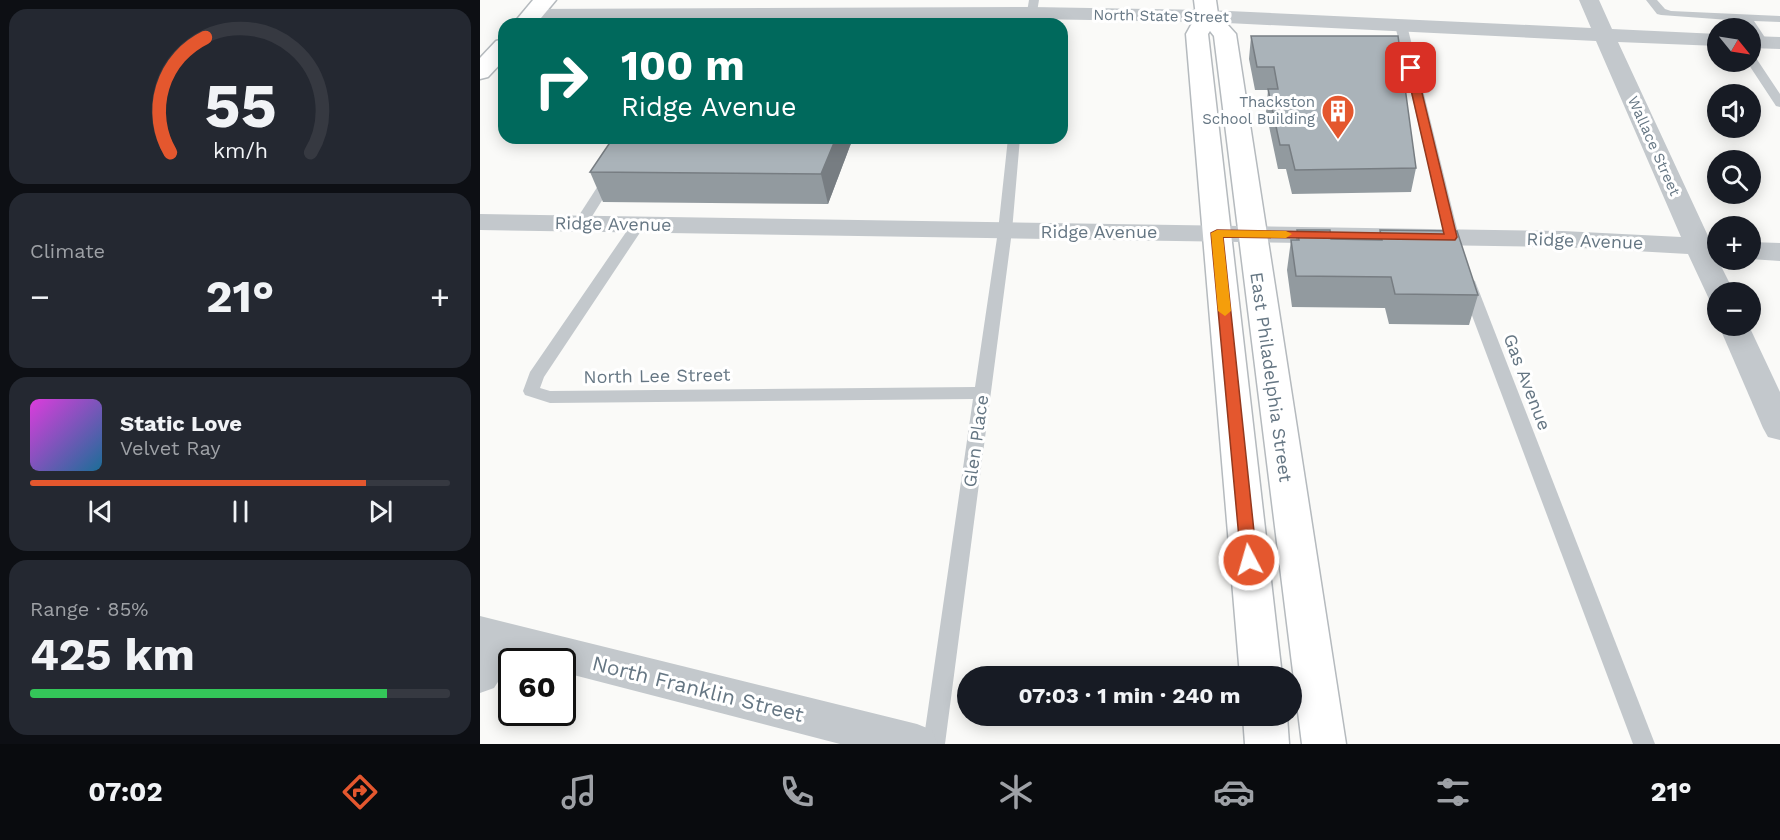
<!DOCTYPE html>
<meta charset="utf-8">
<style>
body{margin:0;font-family:"Work Sans",sans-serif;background:#242831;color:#f1f3f6;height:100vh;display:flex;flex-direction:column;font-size:22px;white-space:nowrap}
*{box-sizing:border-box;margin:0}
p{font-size:20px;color:#9ea1a6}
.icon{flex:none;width:33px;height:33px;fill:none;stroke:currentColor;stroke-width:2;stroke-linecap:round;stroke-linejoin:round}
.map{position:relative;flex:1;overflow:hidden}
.side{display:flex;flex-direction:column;gap:9px;padding:9px;background:#0d0f14;width:480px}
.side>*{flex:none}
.guide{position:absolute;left:18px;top:18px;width:570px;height:126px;border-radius:18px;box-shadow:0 3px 15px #0003;background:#00695c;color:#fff;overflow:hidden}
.needle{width:39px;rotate:120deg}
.fabs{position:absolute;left:1227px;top:18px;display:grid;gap:12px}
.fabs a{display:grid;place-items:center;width:54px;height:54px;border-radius:50%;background:#171b24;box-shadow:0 3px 15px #0003;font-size:30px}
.speed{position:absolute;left:18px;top:648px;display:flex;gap:12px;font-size:30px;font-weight:700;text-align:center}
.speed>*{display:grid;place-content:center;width:78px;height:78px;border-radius:50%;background:#171b24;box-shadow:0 3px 15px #0003;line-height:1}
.speed .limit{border:3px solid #111;border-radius:9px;background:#fff;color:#111}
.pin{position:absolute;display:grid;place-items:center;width:51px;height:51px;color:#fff;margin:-26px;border-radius:12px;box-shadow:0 3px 9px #0006}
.me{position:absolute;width:66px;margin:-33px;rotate:354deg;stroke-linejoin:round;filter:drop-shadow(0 0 4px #0008)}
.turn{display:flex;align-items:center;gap:21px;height:126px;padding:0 24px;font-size:27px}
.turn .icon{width:78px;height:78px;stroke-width:2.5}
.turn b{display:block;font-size:42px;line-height:51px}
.big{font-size:45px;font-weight:700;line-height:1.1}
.side .card{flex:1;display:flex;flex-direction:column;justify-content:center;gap:9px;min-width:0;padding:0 21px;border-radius:18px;background:#242831}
.side .dial{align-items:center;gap:0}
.dial svg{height:156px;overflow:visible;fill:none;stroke:#363941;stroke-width:7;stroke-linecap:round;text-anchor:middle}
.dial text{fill:#f1f3f6;stroke:none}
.song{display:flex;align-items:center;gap:18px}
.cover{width:72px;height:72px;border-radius:9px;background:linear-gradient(135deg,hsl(300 70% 55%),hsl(200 70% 35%))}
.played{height:6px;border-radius:3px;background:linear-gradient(90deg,#e4572e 80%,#363941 80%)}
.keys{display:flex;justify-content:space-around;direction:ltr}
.heat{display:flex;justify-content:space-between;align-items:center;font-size:33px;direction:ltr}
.charge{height:9px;border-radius:4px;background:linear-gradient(90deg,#34c759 85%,#363941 0)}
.trip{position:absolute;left:477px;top:666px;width:345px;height:60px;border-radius:30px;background:#171b24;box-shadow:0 3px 15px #0003;font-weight:700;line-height:60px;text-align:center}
.tab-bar{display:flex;height:96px;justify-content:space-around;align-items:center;background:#090b0e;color:#9ea1a6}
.tab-bar .icon{width:42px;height:42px}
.tab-bar .active{color:#e4572e}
.tab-bar b{font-size:27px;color:#f1f3f6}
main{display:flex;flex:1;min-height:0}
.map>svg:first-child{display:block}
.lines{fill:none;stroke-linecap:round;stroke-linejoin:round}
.primary-casing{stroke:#b5babe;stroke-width:3}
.service{fill:#c3c8cc;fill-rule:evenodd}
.minor{fill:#c3c8cc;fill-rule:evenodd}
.primary{fill:#fff;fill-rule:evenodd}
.wall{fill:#929a9f}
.shaded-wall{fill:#777d82}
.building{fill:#aab3b9;stroke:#777d82;stroke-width:1.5}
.route{fill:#e4572e;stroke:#94391e;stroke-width:1.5}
.slow{fill:#f59e0b}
.labels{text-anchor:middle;stroke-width:6;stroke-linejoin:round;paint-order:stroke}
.far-street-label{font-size:15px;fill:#657683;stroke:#fff}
.far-poi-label{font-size:15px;fill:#657683;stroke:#fff;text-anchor:end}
.street-label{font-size:18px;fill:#657683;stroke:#fff}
.near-street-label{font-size:21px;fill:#657683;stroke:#fff}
</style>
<main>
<section class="side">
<div class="card dial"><svg viewBox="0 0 100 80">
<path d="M14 69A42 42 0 1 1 86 69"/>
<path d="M14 69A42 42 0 0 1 32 10" stroke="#e4572e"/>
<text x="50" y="56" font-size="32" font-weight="700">55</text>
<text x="50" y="72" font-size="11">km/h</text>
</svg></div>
<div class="card"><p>Climate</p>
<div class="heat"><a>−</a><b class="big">21°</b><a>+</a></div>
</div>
<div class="card">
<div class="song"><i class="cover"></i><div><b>Static Love</b><p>Velvet Ray</p></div></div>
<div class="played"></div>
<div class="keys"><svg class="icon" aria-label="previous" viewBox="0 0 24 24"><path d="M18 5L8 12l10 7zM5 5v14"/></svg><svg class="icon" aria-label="pause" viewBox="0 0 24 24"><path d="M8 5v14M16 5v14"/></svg><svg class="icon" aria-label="next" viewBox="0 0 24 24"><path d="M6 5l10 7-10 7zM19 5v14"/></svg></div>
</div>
<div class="card"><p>Range · 85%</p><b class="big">425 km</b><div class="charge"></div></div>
</section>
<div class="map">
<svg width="1300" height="744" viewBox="0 0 1300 744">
<rect width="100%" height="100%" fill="#fafaf8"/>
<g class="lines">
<defs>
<g id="primary">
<path d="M 53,0 L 76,0 L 56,24 L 33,24 Z"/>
<path d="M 714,0 L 736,0 L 738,14 L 756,34 L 866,744 L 822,744 L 734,36 L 730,31 L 728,34 L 802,676 L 760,676 L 706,34 L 716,16 Z"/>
<path d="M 24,39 L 24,60 L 8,77 L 0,79 L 0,58 L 16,41 Z"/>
<path d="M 763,716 L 807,716 L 809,744 L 765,744 Z"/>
</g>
</defs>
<use href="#primary" class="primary-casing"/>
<g class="service">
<path d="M 549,0 L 559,0 L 555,24 L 545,24 Z"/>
<path d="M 1166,0 L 1177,0 L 1185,9 L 1191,11 L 1300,16 L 1300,22 L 1274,21 L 1288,42 L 1282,45 L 1278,44 L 1270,33 L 1270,28 L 1268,28 L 1263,21 L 1181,15 L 1177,14 Z"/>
<path d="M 921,22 L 927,25 L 982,249 L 975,253 L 968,249 L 915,25 Z"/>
<path d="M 1270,54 L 1274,55 L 1300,94 L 1300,107 L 1296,106 L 1267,62 L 1270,62 Z"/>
<path d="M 149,138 L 161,138 L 106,226 L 96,226 L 94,223 Z"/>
<path d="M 528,138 L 540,138 L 532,231 L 465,744 L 443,744 L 493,399 L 70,403 L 45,395 L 43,391 L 50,372 L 153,222 L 158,221 L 165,225 L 64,377 L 60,388 L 70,391 L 495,387 L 518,231 Z"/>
<path d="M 987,276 L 995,281 L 1175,744 L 1153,744 L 979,281 Z"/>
</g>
<g class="minor">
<path d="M 1099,0 L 1119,0 L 1132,29 L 1238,34 L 1238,46 L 1138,42 L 1229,238 L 1238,239 L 1238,260 L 1254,292 L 1238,292 L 1238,301 L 1229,299 L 1208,254 L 1083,247 L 0,230 L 0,214 L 1083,231 L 1201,237 L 1116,41 L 727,22 L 552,19 L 52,21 L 45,19 L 42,15 L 45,11 L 52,9 L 552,7 L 727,10 L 1111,28 Z"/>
<path d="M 1270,36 L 1300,37 L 1300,49 L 1270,48 Z"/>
<path d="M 1270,242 L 1300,243 L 1300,261 L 1270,259 Z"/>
<path d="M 1239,326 L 1269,326 L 1300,392 L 1300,440 L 1288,437 L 1283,428 Z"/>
<path d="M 0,616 L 437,724 L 452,730 L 458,744 L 360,744 L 82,672 L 82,662 L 44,662 L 33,659 L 14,688 L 0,693 Z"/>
</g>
<use href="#primary" class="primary"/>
</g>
<g class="wall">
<path d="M 771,36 L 936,168 L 931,192 L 812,194 L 806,169 L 798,169 L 786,112 L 788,90 L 775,90 L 769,59 Z"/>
<path d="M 373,138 L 348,204 L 123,202 L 110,172 Z"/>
<path d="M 817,230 L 851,239 L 898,239 L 900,230 L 998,295 L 989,325 L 909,324 L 905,308 L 812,307 L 807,270 L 811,240 L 816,240 Z"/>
</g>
<path class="shaded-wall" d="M 356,138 L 373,138 L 348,204 L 341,174 Z"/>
<g class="building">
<path d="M 771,36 L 918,36 L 936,168 L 815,170 L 809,145 L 800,145 L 788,89 L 798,89 L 794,67 L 777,67 Z"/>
<path d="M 133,138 L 356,138 L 341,174 L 110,172 Z"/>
<path d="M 817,230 L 850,230 L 851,239 L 902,240 L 900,230 L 977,231 L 998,295 L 915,294 L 911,277 L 816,276 L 811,240 L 819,240 Z"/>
</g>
<path class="route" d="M 927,65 L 936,68 L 977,237 L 975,240 L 743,237 L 777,560 L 775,564 L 769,566 L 764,564 L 761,560 L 731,233 L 737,230 L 964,234 L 926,68 Z"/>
<path class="slow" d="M 737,230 L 806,231 L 812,234 L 806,238 L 743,237 L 751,311 L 745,316 L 738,311 L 731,233 Z"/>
<defs>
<symbol id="building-pin" viewBox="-11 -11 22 30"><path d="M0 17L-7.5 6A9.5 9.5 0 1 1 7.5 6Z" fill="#e4572e" stroke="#fff"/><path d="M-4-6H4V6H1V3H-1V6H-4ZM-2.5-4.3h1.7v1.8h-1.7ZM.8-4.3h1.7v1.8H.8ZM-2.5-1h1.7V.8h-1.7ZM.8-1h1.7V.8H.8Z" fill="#fff"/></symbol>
</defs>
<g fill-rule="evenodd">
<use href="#building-pin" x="839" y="92" width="38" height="52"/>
</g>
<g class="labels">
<g class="far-street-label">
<text transform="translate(681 16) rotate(1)" y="5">North State Street</text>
<text transform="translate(1174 146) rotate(66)" y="5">Wallace Street</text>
</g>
<g class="far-poi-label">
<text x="835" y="107">Thackston<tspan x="835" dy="17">School Building</tspan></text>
</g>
<g class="street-label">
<text transform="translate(133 224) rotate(1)" y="6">Ridge Avenue</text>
<text x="619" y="238">Ridge Avenue</text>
<text transform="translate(1105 241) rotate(2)" y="6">Ridge Avenue</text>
<text transform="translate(177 376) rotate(-1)" y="6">North Lee Street</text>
<text transform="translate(791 377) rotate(82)" y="6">East Philadelphia Street</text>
<text transform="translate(1047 382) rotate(69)" y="6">Gas Avenue</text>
<text transform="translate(496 441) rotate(-82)" y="6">Glen Place</text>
</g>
<g class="near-street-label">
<text transform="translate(218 689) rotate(14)" y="7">North Franklin Street</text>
</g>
</g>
</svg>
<div class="fabs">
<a><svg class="needle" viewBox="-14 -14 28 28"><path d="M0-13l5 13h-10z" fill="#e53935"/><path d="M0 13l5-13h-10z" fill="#9ea1a6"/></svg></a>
<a><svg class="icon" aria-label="sound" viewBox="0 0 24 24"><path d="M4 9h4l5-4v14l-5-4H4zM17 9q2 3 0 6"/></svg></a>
<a><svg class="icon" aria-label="search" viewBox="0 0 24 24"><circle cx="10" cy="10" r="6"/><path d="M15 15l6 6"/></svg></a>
<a>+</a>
<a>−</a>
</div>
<div class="speed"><div class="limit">60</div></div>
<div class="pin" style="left:931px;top:68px;background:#d93025"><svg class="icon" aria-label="arrive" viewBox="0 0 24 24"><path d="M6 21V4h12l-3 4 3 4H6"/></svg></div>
<svg class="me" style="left:769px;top:560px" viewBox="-20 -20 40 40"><circle r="17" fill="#e4572e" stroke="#fff" stroke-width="3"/><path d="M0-11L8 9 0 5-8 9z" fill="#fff"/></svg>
<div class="trip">07:03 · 1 min · 240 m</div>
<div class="guide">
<div class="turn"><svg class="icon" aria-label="right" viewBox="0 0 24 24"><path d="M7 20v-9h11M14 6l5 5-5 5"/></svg><div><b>100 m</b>Ridge Avenue</div></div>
</div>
</div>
</main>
<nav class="tab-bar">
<b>07:02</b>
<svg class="icon active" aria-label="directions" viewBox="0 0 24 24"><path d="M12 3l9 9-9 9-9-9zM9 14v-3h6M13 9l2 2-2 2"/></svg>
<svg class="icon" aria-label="music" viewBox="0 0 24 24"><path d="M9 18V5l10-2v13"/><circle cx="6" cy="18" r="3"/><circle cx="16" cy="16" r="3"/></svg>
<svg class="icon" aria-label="phone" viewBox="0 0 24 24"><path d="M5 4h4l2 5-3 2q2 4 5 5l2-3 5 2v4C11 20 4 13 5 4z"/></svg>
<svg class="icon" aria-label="climate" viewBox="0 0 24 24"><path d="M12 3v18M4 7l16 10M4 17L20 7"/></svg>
<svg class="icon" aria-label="car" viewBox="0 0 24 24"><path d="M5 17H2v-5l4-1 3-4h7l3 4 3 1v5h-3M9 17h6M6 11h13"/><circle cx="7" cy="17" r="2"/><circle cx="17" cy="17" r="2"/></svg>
<svg class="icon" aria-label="filters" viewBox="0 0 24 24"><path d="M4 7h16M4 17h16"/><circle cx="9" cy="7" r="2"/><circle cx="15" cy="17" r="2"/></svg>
<b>21°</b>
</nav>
